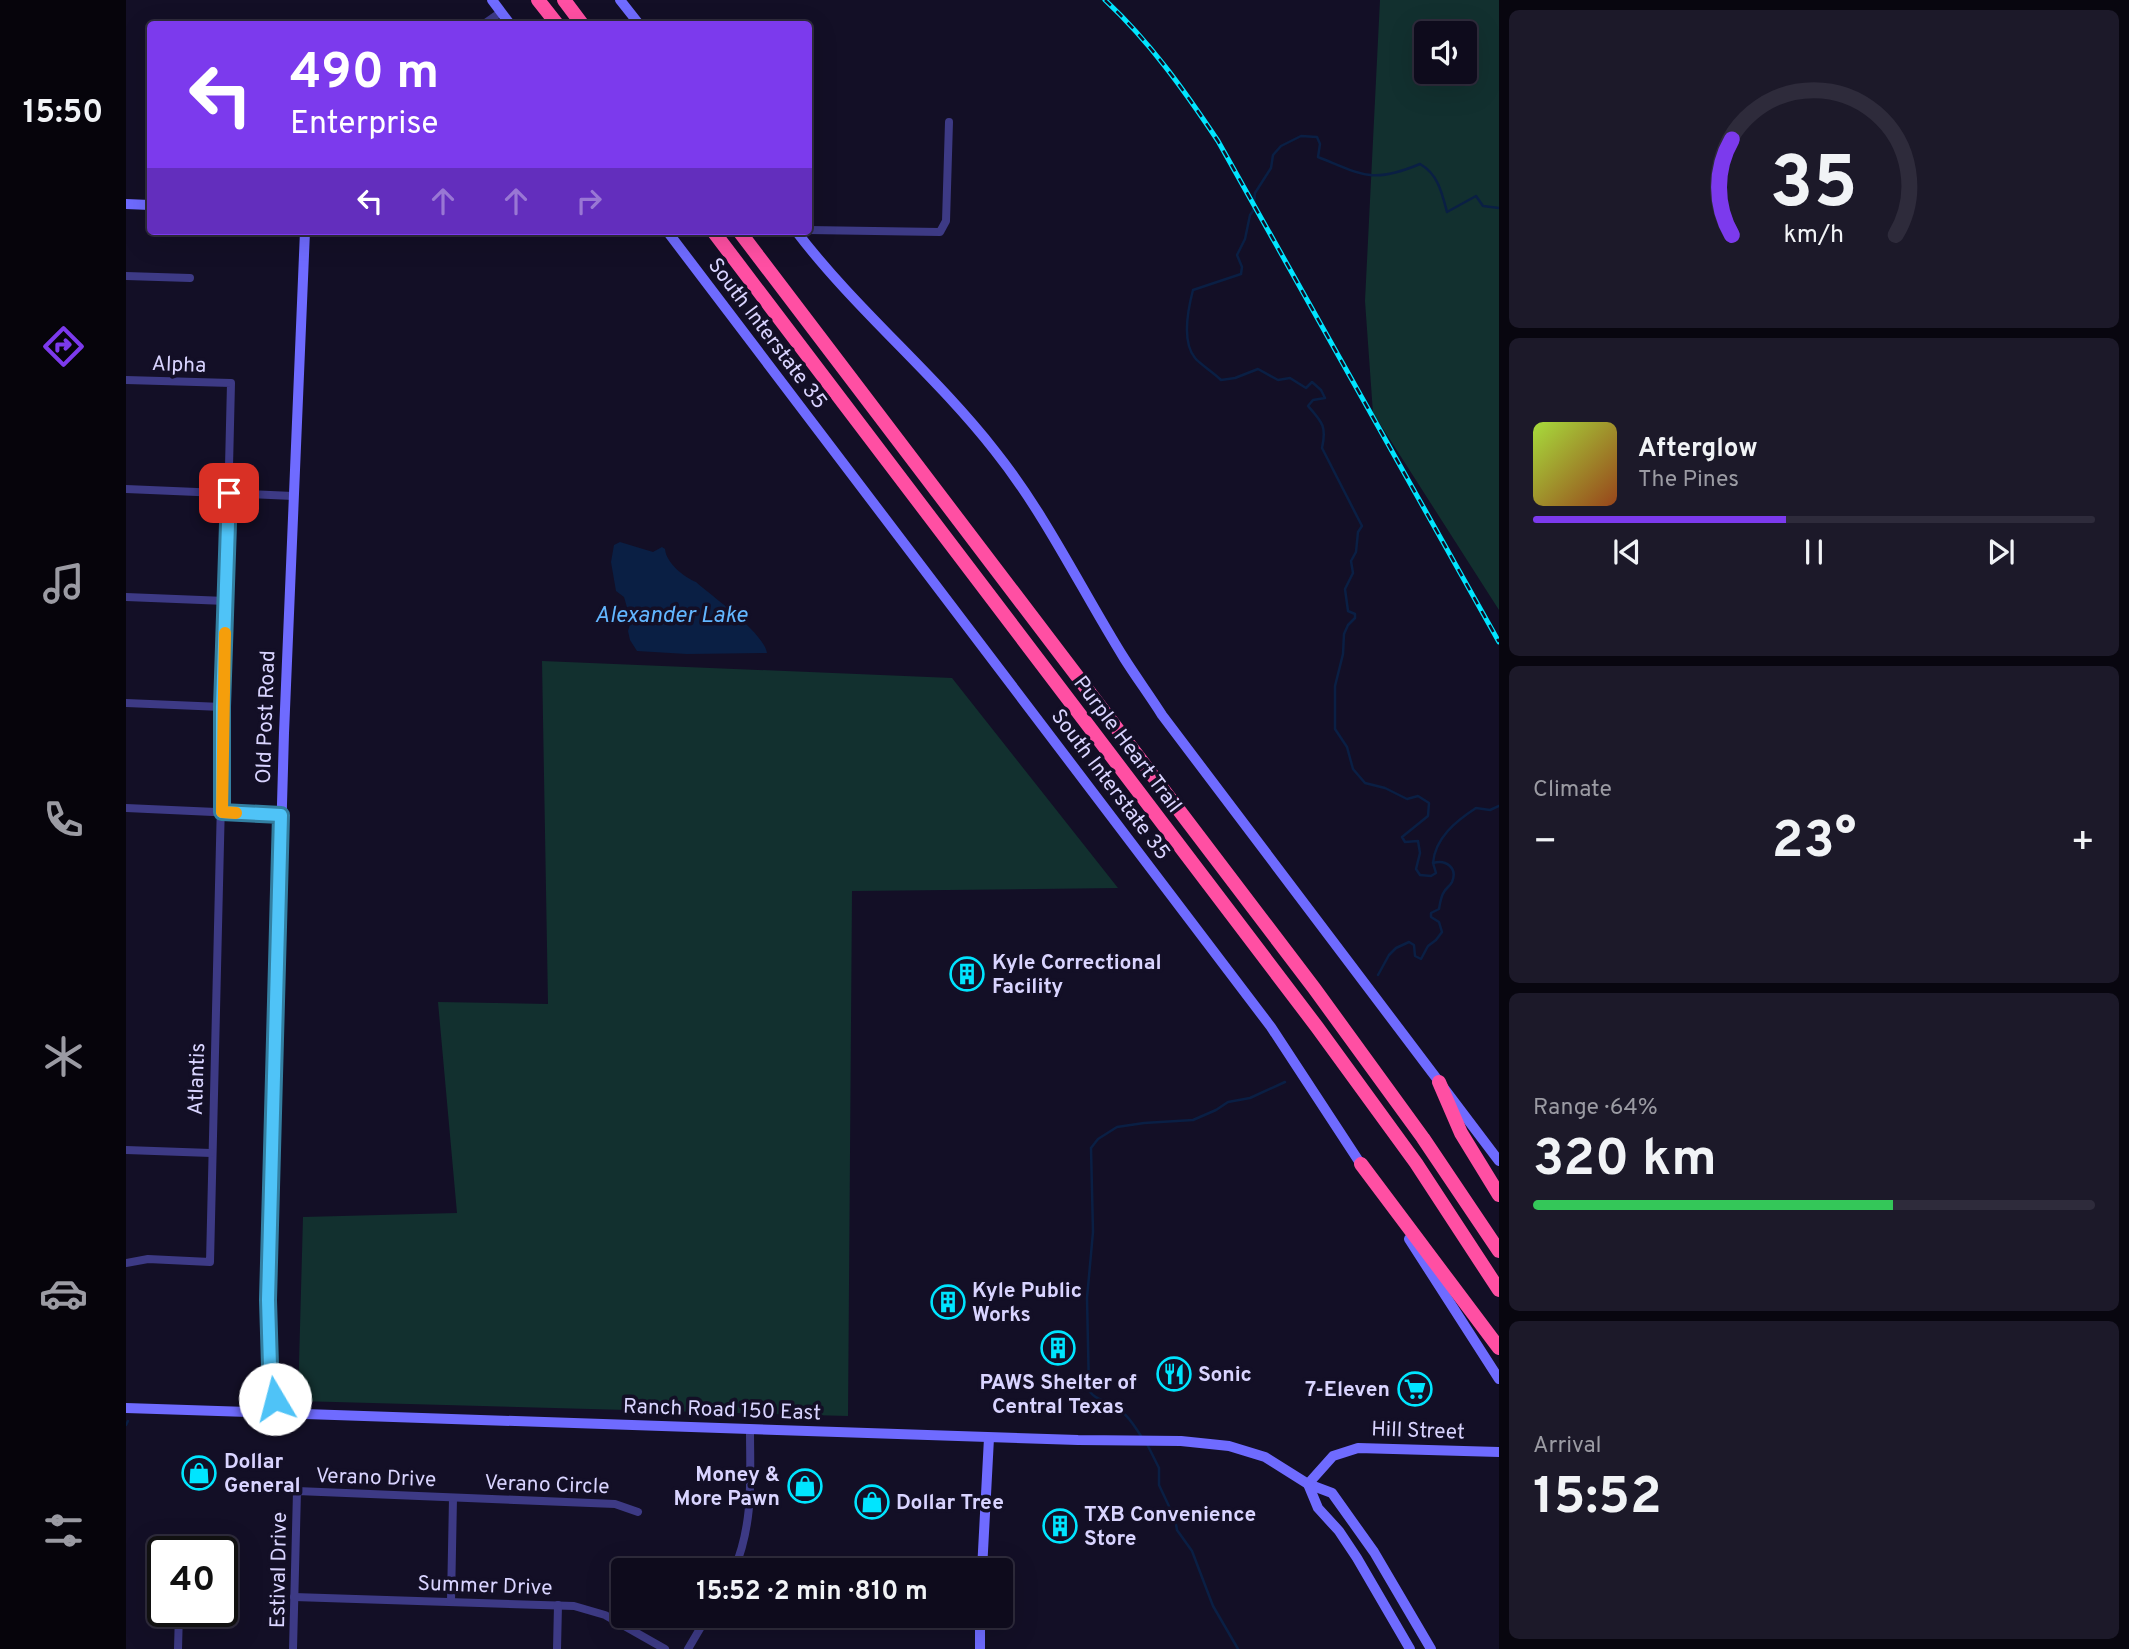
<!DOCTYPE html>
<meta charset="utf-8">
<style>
body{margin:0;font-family:Overpass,sans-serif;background:#1c1929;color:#f1f3f6;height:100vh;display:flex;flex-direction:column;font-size:26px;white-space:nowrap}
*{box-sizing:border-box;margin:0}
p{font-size:23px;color:#9b9ba3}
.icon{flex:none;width:38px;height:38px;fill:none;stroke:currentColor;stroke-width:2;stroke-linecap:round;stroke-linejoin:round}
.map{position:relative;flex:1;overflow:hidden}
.details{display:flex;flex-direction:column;gap:10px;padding:10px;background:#08060f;width:630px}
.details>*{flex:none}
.top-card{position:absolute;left:21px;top:21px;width:665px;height:214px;border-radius:7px;box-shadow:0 7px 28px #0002,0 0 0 2px #2e2b3b;background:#7c3aed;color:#fff;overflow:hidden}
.controls{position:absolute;left:1288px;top:21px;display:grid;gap:14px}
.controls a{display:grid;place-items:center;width:63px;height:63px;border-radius:7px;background:#0e0b1c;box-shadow:0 7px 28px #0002,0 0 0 2px #2e2b3b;font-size:35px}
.speed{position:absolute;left:21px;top:1536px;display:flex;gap:14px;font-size:35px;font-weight:700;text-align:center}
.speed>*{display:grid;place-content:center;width:91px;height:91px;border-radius:50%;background:#0e0b1c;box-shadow:0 7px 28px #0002,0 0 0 2px #2e2b3b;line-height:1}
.speed .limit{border:4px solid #111;border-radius:10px;background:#fff;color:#111}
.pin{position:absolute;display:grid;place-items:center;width:60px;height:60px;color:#fff;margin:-30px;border-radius:14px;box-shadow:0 4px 10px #0006}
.me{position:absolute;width:77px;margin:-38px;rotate:352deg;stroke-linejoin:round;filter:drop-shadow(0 0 5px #0008)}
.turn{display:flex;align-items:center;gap:24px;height:147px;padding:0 28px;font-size:32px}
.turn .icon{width:91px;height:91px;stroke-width:2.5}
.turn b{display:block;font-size:49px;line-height:60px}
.lanes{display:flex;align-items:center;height:66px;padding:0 28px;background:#0003;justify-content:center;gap:35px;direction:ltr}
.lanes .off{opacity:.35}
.big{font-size:52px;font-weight:700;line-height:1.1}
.details .card{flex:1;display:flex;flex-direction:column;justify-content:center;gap:10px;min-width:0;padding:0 24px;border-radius:10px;background:#1c1929}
.details .dial{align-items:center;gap:0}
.dial svg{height:182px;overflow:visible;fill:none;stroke:#2e2b3b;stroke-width:7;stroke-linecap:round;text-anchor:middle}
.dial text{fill:#f1f3f6;stroke:none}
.song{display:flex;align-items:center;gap:21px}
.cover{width:84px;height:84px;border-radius:10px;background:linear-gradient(135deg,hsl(80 70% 55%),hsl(20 70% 35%))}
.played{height:7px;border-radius:4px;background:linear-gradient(90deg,#7c3aed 45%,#2e2b3b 45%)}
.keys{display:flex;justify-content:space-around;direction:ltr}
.heat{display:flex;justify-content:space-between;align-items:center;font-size:38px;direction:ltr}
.charge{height:10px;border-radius:5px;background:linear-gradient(90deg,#34c759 64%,#2e2b3b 0)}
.trip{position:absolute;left:485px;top:1558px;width:402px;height:70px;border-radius:7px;background:#0e0b1c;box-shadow:0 7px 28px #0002,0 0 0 2px #2e2b3b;font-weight:700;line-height:70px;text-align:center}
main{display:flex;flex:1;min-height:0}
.dock{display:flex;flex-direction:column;width:126px;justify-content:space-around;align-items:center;background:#06040b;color:#9b9ba3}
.dock .icon{width:49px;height:49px}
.dock .on{color:#7c3aed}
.dock b{font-size:32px;color:#f1f3f6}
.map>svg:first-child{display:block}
.green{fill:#12302f;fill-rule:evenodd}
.water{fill:#0a1f44}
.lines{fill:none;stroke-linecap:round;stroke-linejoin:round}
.stream{stroke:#0a1f44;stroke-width:2.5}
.street{stroke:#3d3a85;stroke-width:8}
.secondary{stroke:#6f6bff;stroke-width:10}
.highway{stroke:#ff4fa3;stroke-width:14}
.rail-casing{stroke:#00e5ff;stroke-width:5}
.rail{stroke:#130f26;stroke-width:2.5;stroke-dasharray:8;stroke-linecap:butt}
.route-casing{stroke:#337fa1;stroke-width:18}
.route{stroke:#4fc3f7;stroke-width:12}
.slow{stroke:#f59e0b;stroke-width:12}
.labels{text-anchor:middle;stroke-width:7;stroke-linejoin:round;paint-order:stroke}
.street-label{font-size:21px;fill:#d9d4ff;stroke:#130f26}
.poi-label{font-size:21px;font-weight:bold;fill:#d9d4ff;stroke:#130f26;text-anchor:start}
.water-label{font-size:23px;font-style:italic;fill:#62b6ff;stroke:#130f26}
</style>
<main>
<nav class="dock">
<b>15:50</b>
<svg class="icon on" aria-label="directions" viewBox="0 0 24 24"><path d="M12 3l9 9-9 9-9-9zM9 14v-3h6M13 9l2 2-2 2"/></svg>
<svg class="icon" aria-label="music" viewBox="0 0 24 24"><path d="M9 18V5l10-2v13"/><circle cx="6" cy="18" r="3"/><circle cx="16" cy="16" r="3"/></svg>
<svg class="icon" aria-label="phone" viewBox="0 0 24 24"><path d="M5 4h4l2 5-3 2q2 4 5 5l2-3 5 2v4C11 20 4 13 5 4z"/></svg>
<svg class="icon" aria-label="climate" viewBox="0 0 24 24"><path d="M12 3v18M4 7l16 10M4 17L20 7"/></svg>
<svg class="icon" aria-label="car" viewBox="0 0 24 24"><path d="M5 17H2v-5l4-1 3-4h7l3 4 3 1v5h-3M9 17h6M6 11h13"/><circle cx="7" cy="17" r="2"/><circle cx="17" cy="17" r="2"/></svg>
<svg class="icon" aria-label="filters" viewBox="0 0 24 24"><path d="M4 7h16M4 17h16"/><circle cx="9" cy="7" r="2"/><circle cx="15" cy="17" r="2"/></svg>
</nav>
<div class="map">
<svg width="1373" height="1649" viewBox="0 0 1373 1649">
<rect width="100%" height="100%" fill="#130f26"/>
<g class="green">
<path d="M 1254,0 L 1373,0 L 1373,610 L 1247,413 L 1239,301 ZM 1300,33 L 1339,33 L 1339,72 L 1300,72 Z"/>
<path d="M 416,661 L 826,678 L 992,888 L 726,891 L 722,1416 L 172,1401 L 177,1217 L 331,1213 L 312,1002 L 422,1004 Z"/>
</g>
<path class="water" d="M 494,542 L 527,552 L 536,547 L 539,549 C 540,563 558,577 570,582 C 587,597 638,633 641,653 L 561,654 L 511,651 L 504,640 L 502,631 L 505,621 L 498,597 L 490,591 L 485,562 L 488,545 Z"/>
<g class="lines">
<g class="stream">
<path d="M 1307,863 L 1310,873 L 1305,876 L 1294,875 L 1290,869 L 1294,853 L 1292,841 L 1279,842 L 1276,837 L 1302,816 L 1303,803 L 1292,796 L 1281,799 L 1259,788 L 1239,783 L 1227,769 L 1221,747 L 1209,729 L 1209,686 L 1217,654 L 1218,634 L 1222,625 L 1229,618 L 1229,614 L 1222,611 L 1219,589 L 1227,573 L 1225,561 L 1230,552 L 1232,532 L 1236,526 L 1196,448 C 1201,426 1196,422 1182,406 L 1187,400 L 1199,398 L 1195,390 L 1186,382 L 1180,388 L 1164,378 L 1152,380 L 1132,369 L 1109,378 L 1095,380 C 1088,373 1074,364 1069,358 C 1055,341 1062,309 1067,290 L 1115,274 L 1116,267 L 1111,255 L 1119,239 L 1124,215 L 1127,211 L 1129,193 L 1145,168 L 1147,155 L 1155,146 L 1175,136 L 1191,137 L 1194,144 L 1192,157 C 1237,175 1246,184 1294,164 C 1312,174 1316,193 1321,212 L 1350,196 L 1357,206 L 1373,208"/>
<path d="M 1252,975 L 1263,955 L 1270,948 L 1283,942 L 1288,945 L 1289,956 L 1295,959 L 1302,946 L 1310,940 L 1316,932 L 1313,922 L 1305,917 L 1305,913 L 1313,909 C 1314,903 1315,896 1318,892 C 1320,888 1324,886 1326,882 C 1332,868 1320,859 1307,863 C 1309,838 1330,821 1350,808 L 1364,810 L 1373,806"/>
<path d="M 0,1425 L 2,1421"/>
<path d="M 1015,1436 C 1006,1422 998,1410 983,1403 C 974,1399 970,1399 963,1391 L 961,1298 L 967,1232 L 965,1148 L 972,1139 L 991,1127 L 1018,1123 L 1067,1120 L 1090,1110 L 1102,1102 L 1124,1098 L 1159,1082"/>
<path d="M 1021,1444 L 1033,1468 L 1033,1485 L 1049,1519 L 1051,1530 L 1066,1551 L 1087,1606 L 1112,1649"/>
</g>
<g class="street">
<path d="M 358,24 L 375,12"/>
<path d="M 682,230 L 814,232 L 820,221 L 823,122"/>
<path d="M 0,276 L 64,278"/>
<path d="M 0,380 L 105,383 L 84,1262 L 22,1259 L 0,1263"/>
<path d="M 0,489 L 167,496"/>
<path d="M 0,597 L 100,601"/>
<path d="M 0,703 L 96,707"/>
<path d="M 0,808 L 155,815"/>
<path d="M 0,1150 L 85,1153"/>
<path d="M 608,1570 C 628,1522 624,1479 624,1429"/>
<path d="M 168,1597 L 448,1606 L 479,1615 L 539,1649"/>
<path d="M 325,1601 L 327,1498"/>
<path d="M 52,1649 L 53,1612"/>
<path d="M 167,1649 L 171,1491 L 489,1504 L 512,1512"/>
<path d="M 431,1649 L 432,1605"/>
<path d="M 562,1649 L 582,1615"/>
</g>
<g class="secondary">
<path d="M 366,0 L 384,24"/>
<path d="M 494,0 L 513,24"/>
<path d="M 0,204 L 24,205"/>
<path d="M 541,231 L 1145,1027 L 1238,1169"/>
<path d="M 670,231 C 730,310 808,373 869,451 C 920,515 955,589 998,658 C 1010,677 1024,696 1036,715 L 1373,1161"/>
<path d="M 1283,1239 L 1373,1379"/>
<path d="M 0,1408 L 952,1440 L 1055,1441 L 1103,1446 L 1139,1457 L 1182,1484 L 1206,1493 L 1248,1552 L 1305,1649"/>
<path d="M 149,1414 L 144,1366 L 142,1300 L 158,733 L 179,231"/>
<path d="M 1182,1484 L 1207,1456 L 1232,1448 L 1373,1452"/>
<path d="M 1182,1484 L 1192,1508 L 1213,1531 L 1231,1558 L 1284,1649"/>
<path d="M 856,1570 L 863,1438"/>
<path d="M 854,1649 L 854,1615"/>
</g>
<g class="highway">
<path d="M 412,0 L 431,24"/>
<path d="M 438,0 L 456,24"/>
<path d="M 587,231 L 1191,1027 L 1290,1163 L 1373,1290"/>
<path d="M 613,231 L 1188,988 L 1297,1138 L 1373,1251"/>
<path d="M 1313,1082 L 1335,1133 L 1373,1195"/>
<path d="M 1235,1164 L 1373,1348"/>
</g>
<defs>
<path id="rail" d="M 979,0 C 1024,42 1058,90 1092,141 L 1373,642"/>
</defs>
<use href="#rail" class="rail-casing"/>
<use href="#rail" class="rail"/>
</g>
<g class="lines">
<defs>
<path id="route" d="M 103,493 L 96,707 L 96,812 L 155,815 L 142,1300 L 144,1366 L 149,1399"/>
</defs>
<use href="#route" class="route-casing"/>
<use href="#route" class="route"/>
<path class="slow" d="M 99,633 L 96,812 L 110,813"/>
</g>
<defs>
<symbol id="building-ring" viewBox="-11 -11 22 22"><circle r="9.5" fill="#130f26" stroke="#00e5ff" stroke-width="1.5"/><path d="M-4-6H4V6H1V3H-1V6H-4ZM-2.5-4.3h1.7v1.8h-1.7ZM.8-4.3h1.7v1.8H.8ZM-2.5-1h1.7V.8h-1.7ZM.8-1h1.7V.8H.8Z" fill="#00e5ff"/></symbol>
<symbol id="restaurant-ring" viewBox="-11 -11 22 22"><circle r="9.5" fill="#130f26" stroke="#00e5ff" stroke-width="1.5"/><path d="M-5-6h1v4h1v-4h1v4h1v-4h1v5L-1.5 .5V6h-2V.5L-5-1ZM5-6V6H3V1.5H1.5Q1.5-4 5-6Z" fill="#00e5ff"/></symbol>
<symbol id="supermarket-ring" viewBox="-11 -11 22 22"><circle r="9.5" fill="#130f26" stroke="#00e5ff" stroke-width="1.5"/><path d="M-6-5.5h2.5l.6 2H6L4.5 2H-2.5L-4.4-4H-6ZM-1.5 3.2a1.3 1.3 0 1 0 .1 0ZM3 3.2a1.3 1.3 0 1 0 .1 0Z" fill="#00e5ff"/></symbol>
<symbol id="shop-ring" viewBox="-11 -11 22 22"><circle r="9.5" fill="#130f26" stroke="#00e5ff" stroke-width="1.5"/><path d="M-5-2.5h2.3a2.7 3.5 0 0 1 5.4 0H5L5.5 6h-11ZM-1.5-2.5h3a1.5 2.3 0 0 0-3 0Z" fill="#00e5ff"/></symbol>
</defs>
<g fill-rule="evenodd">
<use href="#building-ring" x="822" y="955" width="38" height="38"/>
<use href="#building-ring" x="803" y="1283" width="38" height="38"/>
<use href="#building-ring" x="913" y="1329" width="38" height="38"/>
<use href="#restaurant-ring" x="1029" y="1355" width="38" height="38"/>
<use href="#supermarket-ring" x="1270" y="1370" width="38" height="38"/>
<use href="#shop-ring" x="54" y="1454" width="38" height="38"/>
<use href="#shop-ring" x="660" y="1467" width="38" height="38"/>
<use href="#shop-ring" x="727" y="1483" width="38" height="38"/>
<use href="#building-ring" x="915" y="1507" width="38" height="38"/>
</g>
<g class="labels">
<g class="street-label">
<text transform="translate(642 333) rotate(53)" y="7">South Interstate 35</text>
<text transform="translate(53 364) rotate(2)" y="7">Alpha</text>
<text transform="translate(139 717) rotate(-88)" y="7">Old Post Road</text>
<text transform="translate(1002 744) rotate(53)" y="7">Purple Heart Trail</text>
<text transform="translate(985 784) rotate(53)" y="7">South Interstate 35</text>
<text transform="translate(70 1079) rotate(-88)" y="7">Atlantis</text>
<text transform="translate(596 1409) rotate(2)" y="7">Ranch Road 150 East</text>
<text transform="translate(1292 1430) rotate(2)" y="7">Hill Street</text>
<text transform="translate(250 1477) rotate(2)" y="7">Verano Drive</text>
<text transform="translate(421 1484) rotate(2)" y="7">Verano Circle</text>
<text transform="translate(152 1570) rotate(-89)" y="7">Estival Drive</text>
<text transform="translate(359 1585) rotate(2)" y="7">Summer Drive</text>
</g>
<g class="poi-label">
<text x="866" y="969">Kyle Correctional<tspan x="866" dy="24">Facility</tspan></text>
<text x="846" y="1297">Kyle Public<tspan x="846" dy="24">Works</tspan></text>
<text x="1072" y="1381">Sonic</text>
<text x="932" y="1389" text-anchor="middle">PAWS Shelter of<tspan x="932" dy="24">Central Texas</tspan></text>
<text x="1264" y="1396" text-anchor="end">7-Eleven</text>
<text x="98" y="1468">Dollar<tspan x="98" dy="24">General</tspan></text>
<text x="654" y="1481" text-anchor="end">Money &amp;<tspan x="654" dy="24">More Pawn</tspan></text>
<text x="770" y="1509">Dollar Tree</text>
<text x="958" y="1521">TXB Convenience<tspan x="958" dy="24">Store</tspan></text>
</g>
<g class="water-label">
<text x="545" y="622">Alexander Lake</text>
</g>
</g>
</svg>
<div class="controls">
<a><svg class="icon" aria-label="sound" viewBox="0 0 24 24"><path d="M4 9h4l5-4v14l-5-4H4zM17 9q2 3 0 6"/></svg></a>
</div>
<div class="speed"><div class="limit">40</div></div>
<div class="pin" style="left:103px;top:493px;background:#d93025"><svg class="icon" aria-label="arrive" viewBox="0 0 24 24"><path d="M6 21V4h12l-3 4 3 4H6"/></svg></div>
<svg class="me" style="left:149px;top:1399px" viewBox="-20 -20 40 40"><circle r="19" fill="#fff"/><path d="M0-13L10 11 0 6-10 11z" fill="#4fc3f7"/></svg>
<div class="trip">15:52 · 2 min · 810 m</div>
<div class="top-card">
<div class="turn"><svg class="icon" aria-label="left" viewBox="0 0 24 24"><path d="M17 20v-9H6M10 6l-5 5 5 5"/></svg><div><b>490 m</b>Enterprise</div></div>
<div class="lanes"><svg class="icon" aria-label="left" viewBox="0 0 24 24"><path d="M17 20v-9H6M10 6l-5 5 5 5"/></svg><svg class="icon off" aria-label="ahead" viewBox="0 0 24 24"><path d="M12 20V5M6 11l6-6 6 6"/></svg><svg class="icon off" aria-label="ahead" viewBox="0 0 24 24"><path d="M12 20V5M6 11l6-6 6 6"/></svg><svg class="icon off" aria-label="right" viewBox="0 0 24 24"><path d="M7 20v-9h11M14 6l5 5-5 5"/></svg></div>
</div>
</div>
<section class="details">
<div class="card dial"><svg viewBox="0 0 100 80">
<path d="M14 69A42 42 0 1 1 86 69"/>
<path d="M14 69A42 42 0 0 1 14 27" stroke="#7c3aed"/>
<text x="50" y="56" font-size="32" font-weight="700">35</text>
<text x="50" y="72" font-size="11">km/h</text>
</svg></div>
<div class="card">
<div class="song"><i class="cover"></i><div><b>Afterglow</b><p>The Pines</p></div></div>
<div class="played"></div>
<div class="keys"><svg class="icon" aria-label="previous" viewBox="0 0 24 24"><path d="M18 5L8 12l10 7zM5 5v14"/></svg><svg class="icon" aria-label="pause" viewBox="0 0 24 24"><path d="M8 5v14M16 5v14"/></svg><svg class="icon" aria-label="next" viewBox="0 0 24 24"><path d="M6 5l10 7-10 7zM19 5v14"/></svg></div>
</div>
<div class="card"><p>Climate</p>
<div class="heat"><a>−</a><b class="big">23°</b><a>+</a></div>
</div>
<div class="card"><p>Range · 64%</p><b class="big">320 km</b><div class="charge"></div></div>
<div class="card"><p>Arrival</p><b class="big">15:52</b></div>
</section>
</main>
